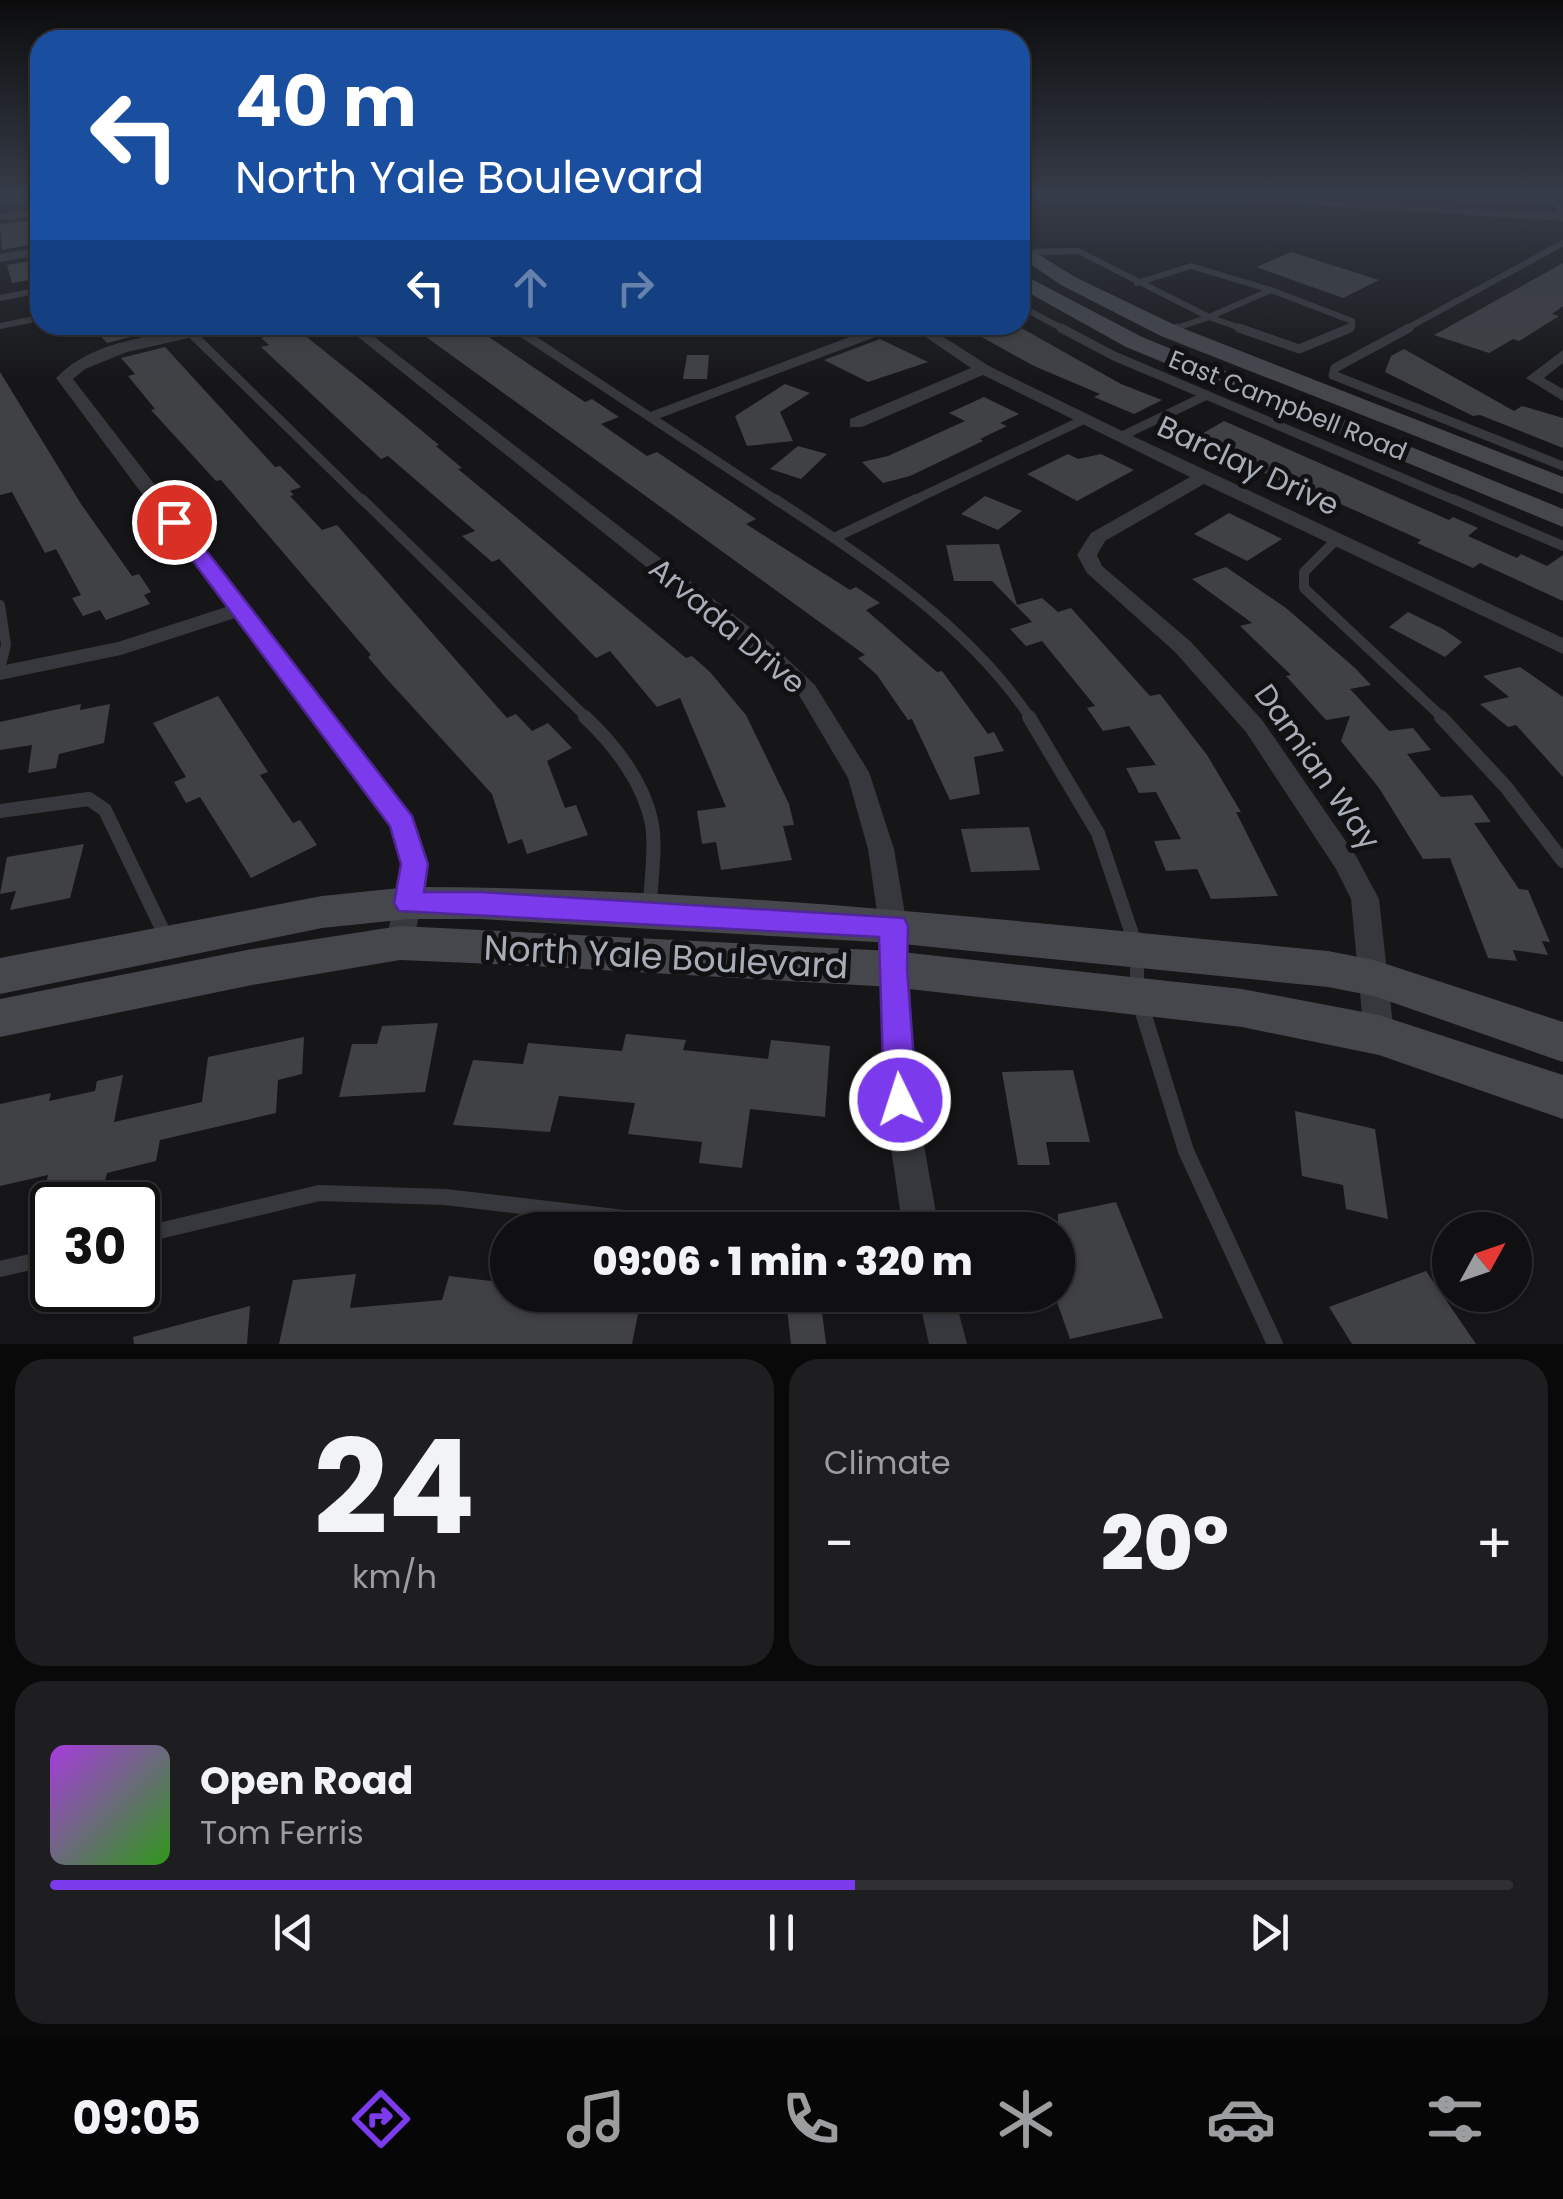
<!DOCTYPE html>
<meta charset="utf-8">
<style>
body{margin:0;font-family:Poppins,sans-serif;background:#1e1e20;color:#f1f3f6;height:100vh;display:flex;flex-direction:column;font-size:38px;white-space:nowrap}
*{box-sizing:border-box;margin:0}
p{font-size:32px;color:#9c9d9f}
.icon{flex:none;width:55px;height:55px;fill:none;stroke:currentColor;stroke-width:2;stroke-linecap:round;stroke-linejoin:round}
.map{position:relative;height:1344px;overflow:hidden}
.drawer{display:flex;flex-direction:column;gap:15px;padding:15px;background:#09090a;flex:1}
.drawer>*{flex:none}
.banner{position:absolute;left:30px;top:30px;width:1000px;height:305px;border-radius:30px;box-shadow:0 2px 8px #0004,0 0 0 2px #303032;background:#1a4fa0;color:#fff;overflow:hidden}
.needle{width:65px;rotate:50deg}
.controls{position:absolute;left:1432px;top:1212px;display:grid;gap:20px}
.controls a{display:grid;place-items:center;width:100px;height:100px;border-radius:50%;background:#101012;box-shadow:0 2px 8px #0004,0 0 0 2px #303032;font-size:50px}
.speed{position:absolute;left:30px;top:1182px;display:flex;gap:20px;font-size:50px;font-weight:700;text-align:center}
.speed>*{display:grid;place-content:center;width:130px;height:130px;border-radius:50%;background:#101012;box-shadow:0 2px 8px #0004,0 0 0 2px #303032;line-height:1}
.speed .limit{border:5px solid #111;border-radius:15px;background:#fff;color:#111}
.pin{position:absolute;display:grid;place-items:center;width:85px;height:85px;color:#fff;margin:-42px;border:5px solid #fff;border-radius:50%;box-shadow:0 2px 10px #0007}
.me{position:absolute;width:110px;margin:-55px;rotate:356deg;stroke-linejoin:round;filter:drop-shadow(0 0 8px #0008)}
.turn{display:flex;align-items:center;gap:35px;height:210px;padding:0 40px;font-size:45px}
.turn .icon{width:130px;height:130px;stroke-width:2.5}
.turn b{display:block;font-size:70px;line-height:85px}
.lanes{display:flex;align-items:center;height:95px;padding:0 40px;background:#0003;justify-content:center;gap:50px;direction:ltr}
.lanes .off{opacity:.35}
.big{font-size:75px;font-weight:800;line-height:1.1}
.drawer .card{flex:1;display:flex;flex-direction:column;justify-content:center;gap:15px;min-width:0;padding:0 35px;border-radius:30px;background:#1e1e20}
.drawer .dial{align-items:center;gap:0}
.dial b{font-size:130px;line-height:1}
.song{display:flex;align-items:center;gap:30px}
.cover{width:120px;height:120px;border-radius:15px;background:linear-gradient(135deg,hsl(280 70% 55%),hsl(110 70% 35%))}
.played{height:10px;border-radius:5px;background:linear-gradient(90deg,#7c3aed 55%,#303032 55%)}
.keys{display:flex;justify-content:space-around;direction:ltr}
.heat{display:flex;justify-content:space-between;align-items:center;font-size:55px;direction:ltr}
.drawer .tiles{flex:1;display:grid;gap:15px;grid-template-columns:1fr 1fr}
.card:last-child{grid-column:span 2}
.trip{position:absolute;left:490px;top:1212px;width:585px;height:100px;border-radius:50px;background:#101012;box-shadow:0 2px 8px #0004,0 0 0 2px #303032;font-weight:800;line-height:100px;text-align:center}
.menu{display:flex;height:160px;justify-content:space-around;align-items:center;background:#060607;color:#9c9d9f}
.menu .icon{width:70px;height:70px}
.menu .current{color:#7c3aed}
.menu b{font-size:45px;color:#f1f3f6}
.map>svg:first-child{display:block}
.building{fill:#404145}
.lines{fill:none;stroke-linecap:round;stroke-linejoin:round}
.lane-far4{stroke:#37383d;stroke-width:6}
.lane-far3{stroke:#37383d;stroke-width:9}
.lane-far2{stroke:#37383d;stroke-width:10}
.lane-far1{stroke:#37383d;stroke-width:14}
.lane{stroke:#37383d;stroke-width:16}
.street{fill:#37383d;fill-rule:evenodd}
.secondary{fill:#45474d;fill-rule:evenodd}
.route{fill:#7c3aed;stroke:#51269a;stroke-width:2.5}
.labels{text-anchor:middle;stroke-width:10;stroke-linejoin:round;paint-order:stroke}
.far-street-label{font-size:25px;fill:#a8adb8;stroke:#111113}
.street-label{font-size:30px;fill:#a8adb8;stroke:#111113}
.near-street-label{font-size:35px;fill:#a8adb8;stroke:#111113}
</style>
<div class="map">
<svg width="1563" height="1344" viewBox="0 0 1563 1344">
<rect width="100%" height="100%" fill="#161618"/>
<g class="building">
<path d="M 34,220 L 40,226 L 40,243 L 2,250 L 0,224 Z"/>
<path d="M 1291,252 L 1379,280 L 1343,298 L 1256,267 Z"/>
<path d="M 40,259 L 40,278 L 12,283 L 7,265 Z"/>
<path d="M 1563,263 L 1563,306 L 1552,314 L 1559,316 L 1519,341 L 1513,339 L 1489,353 L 1434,335 Z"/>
<path d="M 91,325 L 144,325 L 150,332 L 107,343 Z"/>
<path d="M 418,325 L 471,325 L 585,402 L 592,399 L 619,417 L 601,424 L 647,456 L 657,452 L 756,519 L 746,524 L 850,590 L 856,587 L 880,603 L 866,610 L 937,672 L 942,671 L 988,734 L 994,732 L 1004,751 L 974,757 L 980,794 L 950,800 L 912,719 L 908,720 L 877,675 L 858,658 L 865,655 L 422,334 L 428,332 Z"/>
<path d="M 960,325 L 1016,325 L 1121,384 L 1162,400 L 1134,414 L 1094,397 L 1100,394 L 1034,366 Z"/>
<path d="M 290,330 L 297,335 L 303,334 L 368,386 L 439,445 L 436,446 L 462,468 L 458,469 L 686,658 L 692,656 L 710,672 L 746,715 L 789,804 L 794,825 L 783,826 L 792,860 L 721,870 L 716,842 L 702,844 L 697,811 L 726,807 L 680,698 L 657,707 L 610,651 L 596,658 L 499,559 L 492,562 L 462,536 L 475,531 L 388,456 L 381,459 L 261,347 L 269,345 L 261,338 Z"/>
<path d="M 880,339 L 928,362 L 868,382 L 824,360 Z"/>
<path d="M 165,347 L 275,467 L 280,466 L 301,487 L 290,491 L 294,495 L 290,496 L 322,530 L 337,525 L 507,718 L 516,714 L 532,731 L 548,723 L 572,748 L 547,761 L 565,808 L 576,805 L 588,835 L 527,854 L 522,839 L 508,844 L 492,794 L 386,678 L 368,657 L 371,655 L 221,480 L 216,481 L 151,410 L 155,409 L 128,376 L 135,374 L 121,358 Z"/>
<path d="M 1404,349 L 1514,411 L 1522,406 L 1563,418 L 1563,448 L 1480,415 L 1473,416 L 1385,372 L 1391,356 Z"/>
<path d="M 687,355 L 709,355 L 707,379 L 683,379 Z"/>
<path d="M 0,372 L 81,504 L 132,576 L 139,574 L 151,592 L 144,595 L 150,604 L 106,620 L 100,610 L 83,616 L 72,598 L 81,595 L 56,549 L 45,553 L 12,492 L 0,495 Z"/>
<path d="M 785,384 L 810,393 L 780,412 L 793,441 L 747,446 L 735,416 Z"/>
<path d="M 984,397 L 1019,414 L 1000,423 L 1007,426 L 980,439 L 983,441 L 910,476 L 883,483 L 862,462 L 888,456 L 965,421 L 949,413 Z"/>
<path d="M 1224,421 L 1449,520 L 1453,517 L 1478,528 L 1468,536 L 1517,558 L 1521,554 L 1547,566 L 1563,555 L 1563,601 L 1480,563 L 1473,568 L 1417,543 L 1421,540 L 1334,501 L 1330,504 L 1193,439 Z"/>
<path d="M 798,446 L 827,454 L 801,479 L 770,469 Z"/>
<path d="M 1068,454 L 1078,459 L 1101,454 L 1134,470 L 1077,501 L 1027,474 Z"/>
<path d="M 985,496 L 1022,511 L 998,530 L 961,514 Z"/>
<path d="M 1229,513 L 1282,539 L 1247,561 L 1194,534 Z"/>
<path d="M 999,544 L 1017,605 L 1042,598 L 1058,612 L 1071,608 L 1150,696 L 1160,694 L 1207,755 L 1241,812 L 1236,812 L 1278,896 L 1211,899 L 1197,869 L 1166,871 L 1154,841 L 1181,839 L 1156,792 L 1139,793 L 1126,768 L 1156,765 L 1129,726 L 1103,731 L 1087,708 L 1095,706 L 1042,641 L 1026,646 L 1010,629 L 1032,622 L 992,581 L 954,581 L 946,545 Z"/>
<path d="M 1226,567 L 1286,608 L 1355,668 L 1371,685 L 1350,689 L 1389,731 L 1413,728 L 1431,750 L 1407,754 L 1441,797 L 1472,795 L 1491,822 L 1474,823 L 1519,889 L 1528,890 L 1550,942 L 1542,941 L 1548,955 L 1513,950 L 1517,961 L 1488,958 L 1450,858 L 1423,859 L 1379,788 L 1341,741 L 1350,716 L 1326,720 L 1286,676 L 1291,675 L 1240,626 L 1252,623 L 1192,579 Z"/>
<path d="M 1408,612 L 1443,629 L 1462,642 L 1445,657 L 1389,627 Z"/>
<path d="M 1520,667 L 1563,697 L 1563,777 L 1516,725 L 1508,727 L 1480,704 L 1509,697 L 1483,676 Z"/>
<path d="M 218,696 L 268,772 L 260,775 L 293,823 L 300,820 L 317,845 L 251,878 L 200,797 L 186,803 L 174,782 L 186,777 L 153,723 Z"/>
<path d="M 81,704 L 80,710 L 110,704 L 104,743 L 59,754 L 56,768 L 28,773 L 32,745 L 0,750 L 0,722 Z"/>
<path d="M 1029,827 L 1040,870 L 971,872 L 961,829 Z"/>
<path d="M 84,844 L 70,898 L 10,910 L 16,891 L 0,894 L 7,857 Z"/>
<path d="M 438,1023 L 425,1092 L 339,1097 L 352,1044 L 377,1044 L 382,1026 Z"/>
<path d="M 626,1034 L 686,1040 L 683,1050 L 768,1059 L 771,1040 L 830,1046 L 825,1117 L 750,1109 L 742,1168 L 699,1163 L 702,1142 L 628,1134 L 635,1103 L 559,1096 L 550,1132 L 453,1125 L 473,1060 L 523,1064 L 528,1043 L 622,1051 Z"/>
<path d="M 304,1037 L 302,1074 L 278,1080 L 276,1113 L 160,1140 L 156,1161 L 107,1173 L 104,1184 L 43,1198 L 48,1175 L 0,1186 L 0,1104 L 51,1093 L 49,1101 L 95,1091 L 97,1081 L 123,1075 L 114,1122 L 202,1102 L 208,1057 Z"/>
<path d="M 1073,1070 L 1090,1142 L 1046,1142 L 1050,1165 L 1018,1165 L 1002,1072 Z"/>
<path d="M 1295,1111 L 1375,1129 L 1388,1219 L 1346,1209 L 1343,1185 L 1302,1176 Z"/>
<path d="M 1116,1202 L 1163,1318 L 1070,1339 L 1057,1302 L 1058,1214 Z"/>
<path d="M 1426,1271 L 1476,1344 L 1352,1344 L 1329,1307 Z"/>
<path d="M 356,1274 L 350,1308 L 442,1300 L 449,1276 L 508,1283 L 508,1295 L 641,1299 L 632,1344 L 279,1344 L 293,1280 Z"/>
<path d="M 820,1296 L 826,1344 L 791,1344 L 786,1300 Z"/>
<path d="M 250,1306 L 247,1344 L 134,1344 L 133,1337 Z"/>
</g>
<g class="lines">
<g class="lane-far4">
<path d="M 1334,194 L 1353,195 L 1373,207"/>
<path d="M 1550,194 L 1563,215"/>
<path d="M 0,217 L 40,213"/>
<path d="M 1024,252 L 1078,251 L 1209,317"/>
<path d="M 1137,283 L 1191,266 L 1271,290"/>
<path d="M 0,298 L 40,290"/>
<path d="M 1020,306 L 1065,330"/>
<path d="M 1209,317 L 1246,330"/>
<path d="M 1209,317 L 1271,290 L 1352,321 L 1352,327 L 1344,330"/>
<path d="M 511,325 L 519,330"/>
<path d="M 0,326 L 40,318"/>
<path d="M 879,330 L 893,325"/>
<path d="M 1171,330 L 1209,317"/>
<path d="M 1404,330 L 1563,243"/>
</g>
<g class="lane-far3">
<path d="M 515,328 L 779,502"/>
<path d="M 1061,328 L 1114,356 L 1459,502"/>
<path d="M 1239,328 L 1299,349 L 1350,328"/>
<path d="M 1409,328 L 1335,368 L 1333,375 L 1563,466"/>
<path d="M 1169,331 L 1178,328"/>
<path d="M 193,335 L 364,502"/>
<path d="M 650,417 L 886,328"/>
<path d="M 1120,437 L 1207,395"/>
<path d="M 910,502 L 1085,419"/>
</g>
<g class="lane-far2">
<path d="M 362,499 L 588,719"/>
<path d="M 775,499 C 869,561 967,624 1031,719"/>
<path d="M 1453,499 L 1563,546"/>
<path d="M 834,538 L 916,499"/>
<path d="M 1337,539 L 1304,572 L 1304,588 L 1444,719"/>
<path d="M 0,605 L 6,645 L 0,669"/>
</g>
<g class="lane-far1">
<path d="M 585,717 C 615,745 644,783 652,824 C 656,849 651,879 650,904"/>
<path d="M 1029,717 L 1098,833 L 1137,949 L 1137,995"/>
<path d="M 1441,717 L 1506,787 L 1563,861"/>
<path d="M 0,811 L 89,799 L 105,810 L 166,937"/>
</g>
<g class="lane">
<path d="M 1137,993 L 1186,1151 L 1275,1344"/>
<path d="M 138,1236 L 319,1193 L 445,1197 L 727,1230"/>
<path d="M 0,1269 L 52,1257"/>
</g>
<g class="street">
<path d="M 1176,194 L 1563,213 L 1563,221 L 1182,197 Z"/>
<path d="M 40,247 L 40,255 L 0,262 L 0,254 Z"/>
<path d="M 215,325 L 246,325 L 127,352 L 85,369 L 73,379 L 411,816 L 427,864 L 414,943 L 410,951 L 400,955 L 390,951 L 386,943 L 401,864 L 390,826 L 235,618 L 121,655 L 0,680 L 0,666 L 118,642 L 226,607 L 56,378 C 94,338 164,334 215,325 Z"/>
<path d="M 343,325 L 359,325 L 769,642 L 815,685 L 869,772 L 894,849 L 907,926 L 916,1100 L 939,1230 L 903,1230 L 884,1100 L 879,926 L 868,849 L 848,778 L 799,695 L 753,652 Z"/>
<path d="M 686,325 L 708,325 L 688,333 L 681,329 Z"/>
<path d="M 908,325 L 925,325 L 989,366 L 1120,430 L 1563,638 L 1563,654 L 1204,484 L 1105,541 L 1097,555 L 1102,566 L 1191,642 L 1262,720 L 1356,856 L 1379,899 L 1394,1035 L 1390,1045 L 1379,1049 L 1368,1045 L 1364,1035 L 1351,899 L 1336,869 L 1246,732 L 1175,652 L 1087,573 L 1077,555 L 1091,533 L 1190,477 L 983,375 L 862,427 L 850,427 L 850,419 L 971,368 Z"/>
<path d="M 1563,350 L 1563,363 L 1544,378 L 1563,389 L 1563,401 L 1526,378 Z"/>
<path d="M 918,1295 L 954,1295 L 967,1344 L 929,1344 Z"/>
</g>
<g class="secondary">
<path d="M 1020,243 L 1075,277 L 1177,326 L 1563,477 L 1563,494 L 1161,336 L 1061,285 L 1020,257 Z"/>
<path d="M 1020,273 L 1142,337 L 1563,509 L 1563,527 L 1126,347 L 1020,288 Z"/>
<path d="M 409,887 C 716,887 1023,922 1328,951 L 1374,960 L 1563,1022 L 1563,1062 L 1374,996 L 1328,987 L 893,943 L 480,919 L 409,919 L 322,928 L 0,994 L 0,958 L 322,896 Z"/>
<path d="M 400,926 L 892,951 L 1242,989 L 1379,1015 L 1563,1075 L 1563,1119 L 1379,1055 L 1242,1027 L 892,987 L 516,965 L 400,960 L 252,985 L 0,1037 L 0,999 L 252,949 Z"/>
</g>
</g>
<linearGradient id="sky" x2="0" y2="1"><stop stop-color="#0c0c0d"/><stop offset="0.51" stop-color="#363c48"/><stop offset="1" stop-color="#363c48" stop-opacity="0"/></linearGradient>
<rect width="1563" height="382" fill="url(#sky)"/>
<path class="route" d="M 174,516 L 181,518 L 412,816 L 428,864 L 424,892 L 480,892 L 904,918 L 908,926 L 907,969 L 917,1100 L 912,1111 L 900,1116 L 889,1111 L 884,1100 L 879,937 L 399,911 L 394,903 L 401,864 L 390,826 L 167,526 L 167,518 Z"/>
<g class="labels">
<g class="far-street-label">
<text transform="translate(1288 405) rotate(22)" y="9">East Campbell Road</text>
</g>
<g class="street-label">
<text transform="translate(1248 466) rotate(25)" y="10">Barclay Drive</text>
<text transform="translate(727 626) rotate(40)" y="10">Arvada Drive</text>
<text transform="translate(1317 767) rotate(55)" y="10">Damian Way</text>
</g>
<g class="near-street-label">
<text transform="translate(666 957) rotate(3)" y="12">North Yale Boulevard</text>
</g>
</g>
</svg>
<div class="controls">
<a><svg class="needle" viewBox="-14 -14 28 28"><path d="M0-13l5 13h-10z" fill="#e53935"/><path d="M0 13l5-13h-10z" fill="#9c9d9f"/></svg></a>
</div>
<div class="speed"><div class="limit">30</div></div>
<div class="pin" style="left:174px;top:522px;background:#d93025"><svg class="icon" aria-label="arrive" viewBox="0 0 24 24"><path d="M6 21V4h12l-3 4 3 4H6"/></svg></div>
<svg class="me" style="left:900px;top:1100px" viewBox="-20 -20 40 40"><circle r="17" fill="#7c3aed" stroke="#fff" stroke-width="3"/><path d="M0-11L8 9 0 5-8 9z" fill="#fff"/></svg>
<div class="trip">09:06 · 1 min · 320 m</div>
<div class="banner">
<div class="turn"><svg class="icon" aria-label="left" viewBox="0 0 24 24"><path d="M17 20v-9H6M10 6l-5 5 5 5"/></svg><div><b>40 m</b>North Yale Boulevard</div></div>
<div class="lanes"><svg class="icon" aria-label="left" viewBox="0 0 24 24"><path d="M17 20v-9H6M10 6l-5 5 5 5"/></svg><svg class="icon off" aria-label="ahead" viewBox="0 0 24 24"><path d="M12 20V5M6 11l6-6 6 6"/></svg><svg class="icon off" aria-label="right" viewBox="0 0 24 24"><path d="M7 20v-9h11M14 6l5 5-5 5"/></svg></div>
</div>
</div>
<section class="drawer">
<div class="tiles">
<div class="card dial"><b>24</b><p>km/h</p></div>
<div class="card"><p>Climate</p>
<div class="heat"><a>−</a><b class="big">20°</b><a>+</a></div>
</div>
<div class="card">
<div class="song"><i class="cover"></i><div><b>Open Road</b><p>Tom Ferris</p></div></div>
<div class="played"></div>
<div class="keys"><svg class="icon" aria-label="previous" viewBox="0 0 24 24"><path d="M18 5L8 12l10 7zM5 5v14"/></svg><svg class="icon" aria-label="pause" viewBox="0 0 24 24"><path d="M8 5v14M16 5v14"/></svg><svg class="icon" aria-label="next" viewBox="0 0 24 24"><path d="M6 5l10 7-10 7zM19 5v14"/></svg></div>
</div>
</div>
</section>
<nav class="menu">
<b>09:05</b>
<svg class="icon current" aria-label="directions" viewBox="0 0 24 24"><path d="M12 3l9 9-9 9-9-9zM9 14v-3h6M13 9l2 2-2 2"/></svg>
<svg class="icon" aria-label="music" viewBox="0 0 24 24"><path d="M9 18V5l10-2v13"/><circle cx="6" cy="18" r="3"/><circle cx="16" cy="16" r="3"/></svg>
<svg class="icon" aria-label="phone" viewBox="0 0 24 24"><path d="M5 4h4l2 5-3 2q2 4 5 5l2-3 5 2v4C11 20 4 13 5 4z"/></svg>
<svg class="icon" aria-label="climate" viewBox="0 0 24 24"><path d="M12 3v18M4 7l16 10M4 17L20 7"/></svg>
<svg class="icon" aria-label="car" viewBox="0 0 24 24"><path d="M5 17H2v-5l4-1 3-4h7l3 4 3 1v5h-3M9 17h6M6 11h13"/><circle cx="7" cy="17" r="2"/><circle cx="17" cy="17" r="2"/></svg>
<svg class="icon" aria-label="filters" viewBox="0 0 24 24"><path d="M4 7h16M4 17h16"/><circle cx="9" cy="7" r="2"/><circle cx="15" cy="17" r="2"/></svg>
</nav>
